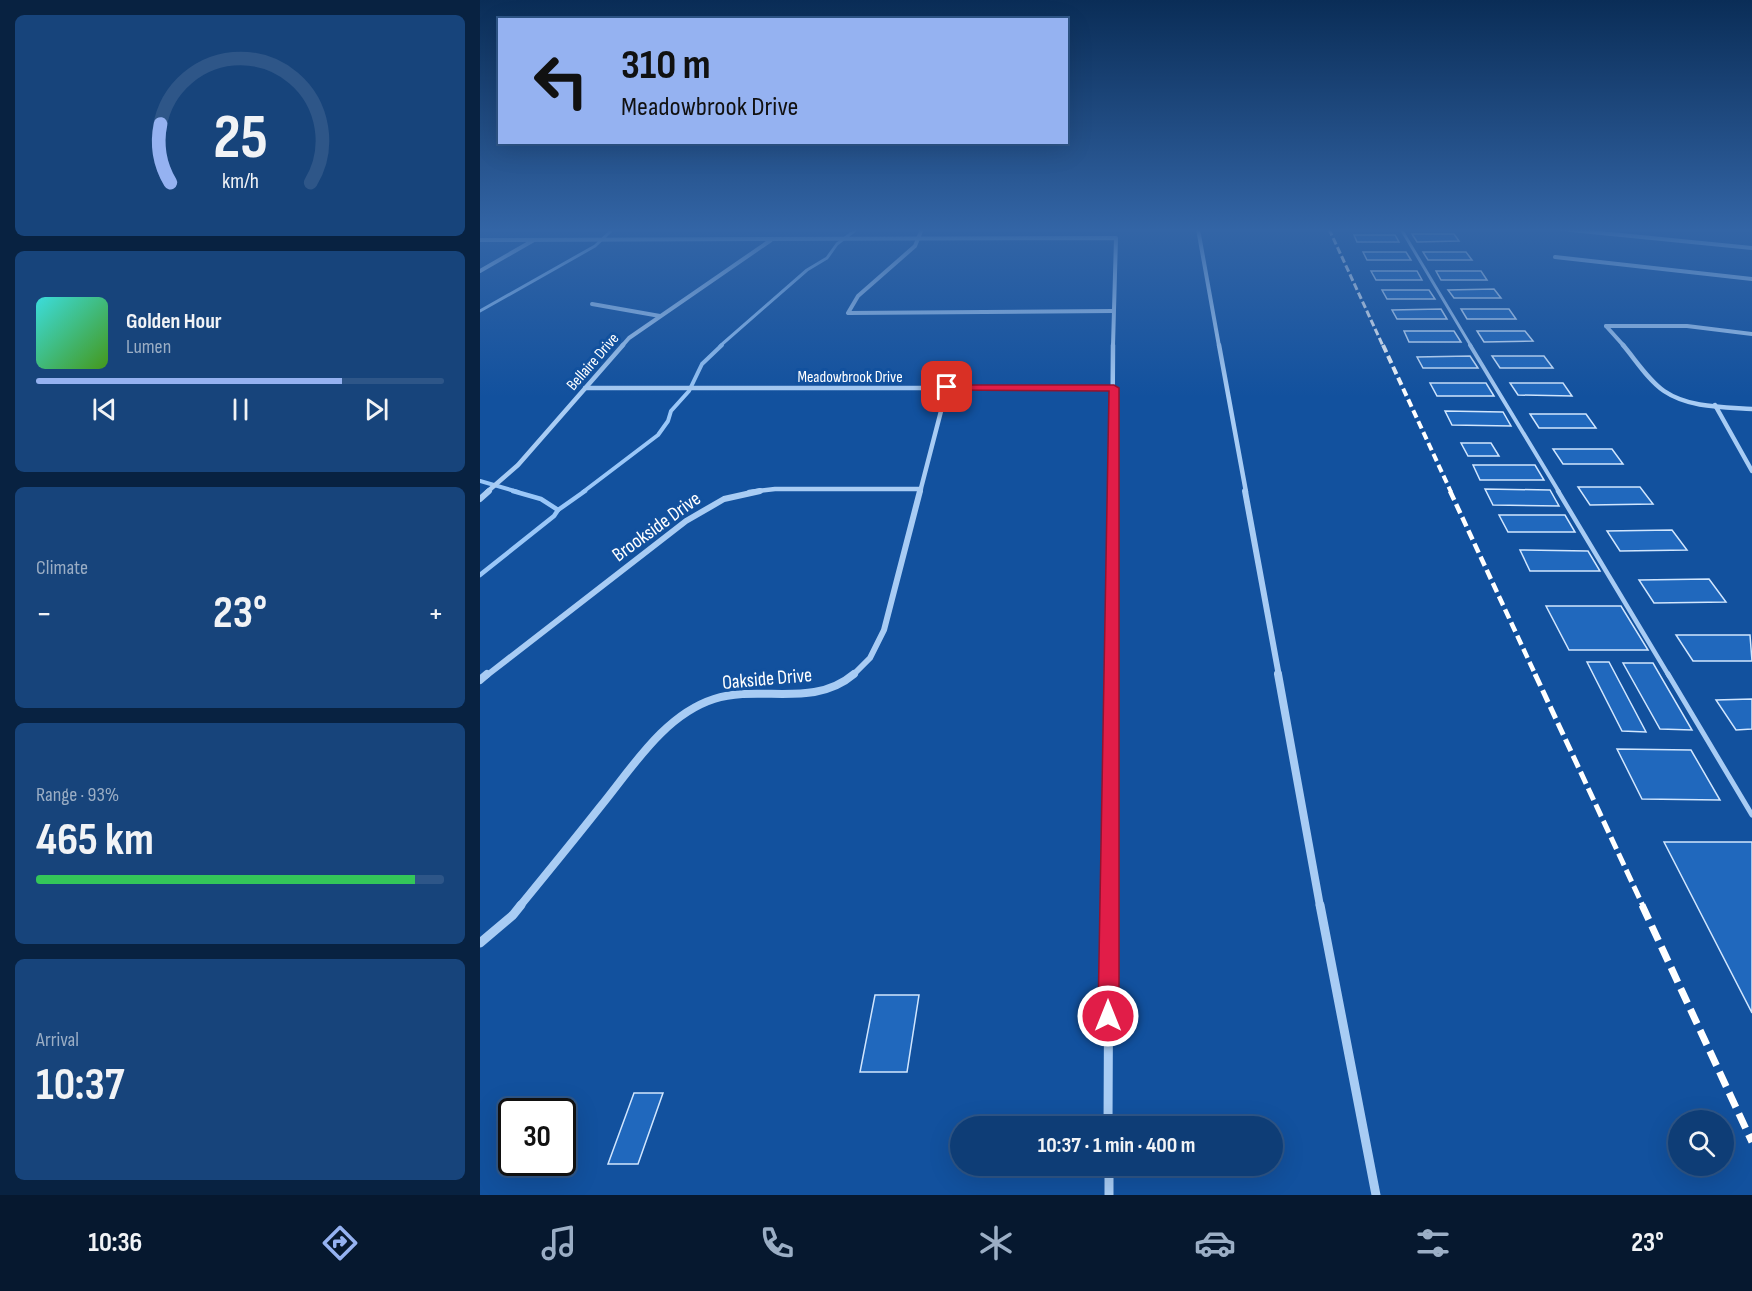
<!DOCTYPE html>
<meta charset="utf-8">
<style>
body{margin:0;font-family:"Sofia Sans Condensed",sans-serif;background:#17447b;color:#f1f3f6;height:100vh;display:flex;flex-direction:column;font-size:22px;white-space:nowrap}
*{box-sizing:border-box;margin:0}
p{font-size:20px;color:#9baec5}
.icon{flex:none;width:33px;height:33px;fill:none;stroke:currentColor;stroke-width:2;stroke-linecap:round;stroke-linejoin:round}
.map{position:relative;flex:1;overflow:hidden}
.details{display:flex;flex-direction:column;gap:15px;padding:15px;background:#082241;width:480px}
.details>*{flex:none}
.guide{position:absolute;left:18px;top:18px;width:570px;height:126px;border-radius:0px;box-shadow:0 6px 24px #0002,0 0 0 2px #2e5688;background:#95b2f1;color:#111;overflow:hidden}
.buttons{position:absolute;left:1188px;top:1110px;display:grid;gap:12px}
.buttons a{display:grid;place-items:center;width:66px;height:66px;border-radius:50%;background:#0e3d76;box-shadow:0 6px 24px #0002,0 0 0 2px #2e5688;font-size:30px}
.speed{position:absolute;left:18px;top:1098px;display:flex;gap:12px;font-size:30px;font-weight:700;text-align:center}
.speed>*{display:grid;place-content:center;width:78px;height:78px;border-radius:50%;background:#0e3d76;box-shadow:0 6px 24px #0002,0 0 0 2px #2e5688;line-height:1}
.speed .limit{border:3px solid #111;border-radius:9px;background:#fff;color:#111}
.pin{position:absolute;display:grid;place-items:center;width:51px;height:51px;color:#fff;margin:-26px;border-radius:12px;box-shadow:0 3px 9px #0006}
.me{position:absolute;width:66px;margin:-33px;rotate:0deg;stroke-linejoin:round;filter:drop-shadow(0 0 4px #0008)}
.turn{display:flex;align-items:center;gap:21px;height:126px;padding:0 24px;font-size:27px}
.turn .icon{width:78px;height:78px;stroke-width:2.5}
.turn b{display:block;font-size:42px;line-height:51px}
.big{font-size:45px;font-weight:700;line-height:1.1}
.details .tile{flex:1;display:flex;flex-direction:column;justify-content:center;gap:9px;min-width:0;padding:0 21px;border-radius:9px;background:#17447b}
.details .dial{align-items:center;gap:0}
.dial svg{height:156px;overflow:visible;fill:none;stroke:#2e5688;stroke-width:7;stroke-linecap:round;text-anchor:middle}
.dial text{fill:#f1f3f6;stroke:none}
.song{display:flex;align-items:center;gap:18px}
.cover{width:72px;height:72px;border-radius:9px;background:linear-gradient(135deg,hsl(180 70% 55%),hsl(100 70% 35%))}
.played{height:6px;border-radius:3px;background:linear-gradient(90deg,#95b2f1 75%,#2e5688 75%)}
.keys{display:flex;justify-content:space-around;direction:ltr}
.heat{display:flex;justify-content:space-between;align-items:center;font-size:33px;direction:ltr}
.charge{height:9px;border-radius:4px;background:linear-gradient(90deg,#34c759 93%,#2e5688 0)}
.trip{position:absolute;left:470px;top:1116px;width:333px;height:60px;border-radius:30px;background:#0e3d76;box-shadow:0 6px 24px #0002,0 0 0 2px #2e5688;font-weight:700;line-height:60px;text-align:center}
.menu{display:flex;height:96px;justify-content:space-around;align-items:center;background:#06182f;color:#9baec5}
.menu .icon{width:42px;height:42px}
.menu .active{color:#95b2f1}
.menu b{font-size:27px;color:#f1f3f6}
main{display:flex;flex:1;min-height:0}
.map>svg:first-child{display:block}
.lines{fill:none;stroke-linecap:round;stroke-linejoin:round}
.stream-far2{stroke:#9ac7f8;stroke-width:3}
.stream-far1{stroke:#9ac7f8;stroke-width:4}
.stream{stroke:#9ac7f8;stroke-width:4.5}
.building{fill:#2068bd;stroke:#d1e6fe;stroke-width:1.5}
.lane-far3{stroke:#a8ccf4;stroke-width:3}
.lane-far2{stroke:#a8ccf4;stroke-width:4}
.lane-far1{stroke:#a8ccf4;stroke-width:4.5}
.lane{stroke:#a8ccf4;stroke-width:5}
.street-far4{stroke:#a8ccf4;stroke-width:4}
.street-far3{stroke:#a8ccf4;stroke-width:4.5}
.street-far2{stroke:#a8ccf4;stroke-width:6}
.street-far1{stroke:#a8ccf4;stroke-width:8}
.street{stroke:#a8ccf4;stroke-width:9}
.rail-far4{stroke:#fff;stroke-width:3;stroke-dasharray:7 3;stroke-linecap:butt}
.rail-far3{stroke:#fff;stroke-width:4;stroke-dasharray:8 4;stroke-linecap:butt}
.rail-far2{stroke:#fff;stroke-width:4.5;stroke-dasharray:10 4.5;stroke-linecap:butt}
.rail-far1{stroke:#fff;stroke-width:5;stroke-dasharray:13 5;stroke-linecap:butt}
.rail{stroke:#fff;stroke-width:7;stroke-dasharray:16 7;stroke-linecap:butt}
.route{fill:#e11d48;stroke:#92132f;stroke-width:1.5}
.labels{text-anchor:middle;stroke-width:6;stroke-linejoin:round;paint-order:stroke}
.far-street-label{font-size:16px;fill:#fff;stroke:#12519e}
.street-label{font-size:20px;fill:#fff;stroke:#12519e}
</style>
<main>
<section class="details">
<div class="tile dial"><svg viewBox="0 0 100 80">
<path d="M14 69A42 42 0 1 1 86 69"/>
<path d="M14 69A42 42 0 0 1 9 39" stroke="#95b2f1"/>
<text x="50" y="56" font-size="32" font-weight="700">25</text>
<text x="50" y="72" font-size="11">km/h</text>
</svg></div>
<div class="tile">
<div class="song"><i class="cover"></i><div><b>Golden Hour</b><p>Lumen</p></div></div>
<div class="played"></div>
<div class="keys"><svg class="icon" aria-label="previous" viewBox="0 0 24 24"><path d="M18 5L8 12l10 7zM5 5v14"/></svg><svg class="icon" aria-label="pause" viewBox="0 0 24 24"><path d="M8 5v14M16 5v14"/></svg><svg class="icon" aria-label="next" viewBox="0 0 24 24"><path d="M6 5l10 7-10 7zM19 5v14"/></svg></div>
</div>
<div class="tile"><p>Climate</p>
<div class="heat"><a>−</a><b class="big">23°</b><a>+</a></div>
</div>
<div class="tile"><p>Range · 93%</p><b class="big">465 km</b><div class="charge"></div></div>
<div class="tile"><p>Arrival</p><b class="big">10:37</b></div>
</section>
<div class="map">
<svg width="1272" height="1195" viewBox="0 0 1272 1195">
<rect width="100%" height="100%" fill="#12519e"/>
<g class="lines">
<g class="stream-far2">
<path d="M 0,311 L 115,246 L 133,229"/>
<path d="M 240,346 L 327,270 L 347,258 L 357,244 L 377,229"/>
</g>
<g class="stream-far1">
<path d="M 0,481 L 38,492"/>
<path d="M 103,492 L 178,435 L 188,421 L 191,411 L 209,391 L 222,364 L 242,345"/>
</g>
<g class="stream">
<path d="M 33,491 L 61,499 L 78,510"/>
<path d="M 0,575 L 74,516 L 78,510 L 105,491"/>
</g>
</g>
<g class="building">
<path d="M 932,234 L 974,234 L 979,241 L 937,242 Z"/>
<path d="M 874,235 L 915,235 L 919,242 L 877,242 Z"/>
<path d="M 883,252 L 926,252 L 931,260 L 887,260 Z"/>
<path d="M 943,252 L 986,252 L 992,260 L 948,260 Z"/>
<path d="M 891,271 L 937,271 L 942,280 L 896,280 Z"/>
<path d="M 956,271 L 1001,271 L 1007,280 L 961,280 Z"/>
<path d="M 1014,289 L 1021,298 L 974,298 L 968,290 Z"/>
<path d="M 902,290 L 949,290 L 955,299 L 907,299 Z"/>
<path d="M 961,309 L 967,319 L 917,319 L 912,310 Z"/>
<path d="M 981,309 L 1029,309 L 1036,319 L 987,319 Z"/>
<path d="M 924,331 L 974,331 L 981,342 L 929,342 Z"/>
<path d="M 997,331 L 1045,331 L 1053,341 L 1004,342 Z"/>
<path d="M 990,356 L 998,368 L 943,368 L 937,357 Z"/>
<path d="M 1012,356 L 1064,356 L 1073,368 L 1020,368 Z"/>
<path d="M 950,383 L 1006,383 L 1014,396 L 957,396 Z"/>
<path d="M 1030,383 L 1083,383 L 1092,396 L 1038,395 Z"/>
<path d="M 965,411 L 1023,412 L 1031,426 L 972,425 Z"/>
<path d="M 1050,414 L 1106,414 L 1116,428 L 1059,428 Z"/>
<path d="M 981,443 L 1011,443 L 1019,456 L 988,456 Z"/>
<path d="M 1073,449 L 1132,449 L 1143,464 L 1083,464 Z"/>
<path d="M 993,465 L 1055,465 L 1064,480 L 1000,480 Z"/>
<path d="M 1098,487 L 1160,487 L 1173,504 L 1110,505 Z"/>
<path d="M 1005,489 L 1070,490 L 1079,506 L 1013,505 Z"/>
<path d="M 1019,515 L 1085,515 L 1095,532 L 1028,532 Z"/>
<path d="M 1192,530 L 1207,550 L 1140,551 L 1127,531 Z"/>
<path d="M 1040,550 L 1108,551 L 1120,571 L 1050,571 Z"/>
<path d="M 1229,579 L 1246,602 L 1174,603 L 1159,580 Z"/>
<path d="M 1066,606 L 1141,606 L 1168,650 L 1089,650 Z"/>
<path d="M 1196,635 L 1270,635 L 1272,661 L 1213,661 Z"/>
<path d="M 1107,662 L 1129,662 L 1166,732 L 1142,731 Z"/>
<path d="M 1143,663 L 1173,663 L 1212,730 L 1180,729 Z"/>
<path d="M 1272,699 L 1272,729 L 1256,730 L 1236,700 Z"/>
<path d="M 1137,749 L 1211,750 L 1240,800 L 1162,799 Z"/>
<path d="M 1184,842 L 1272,842 L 1272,1013 Z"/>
<path d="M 395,995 L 439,995 L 427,1072 L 380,1072 Z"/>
<path d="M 154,1093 L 183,1093 L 158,1164 L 128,1164 Z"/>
</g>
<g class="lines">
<path class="lane-far3" d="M 921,229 L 991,346"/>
<path class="lane-far2" d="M 990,345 L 1079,492"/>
<path class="lane-far1" d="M 1078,491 L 1189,676"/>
<path class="lane" d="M 1188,674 L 1272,815"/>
<g class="street-far4">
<path d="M 442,229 L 435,246 L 378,296 L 368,313 L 633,311"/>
<path d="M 718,229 L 739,346"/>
<path d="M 1081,229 L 1272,248"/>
<path d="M 0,240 L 636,238 L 633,346"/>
<path d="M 1075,257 L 1272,279"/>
<path d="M 0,271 L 54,240"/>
<path d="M 112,304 L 180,316"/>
<path d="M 1126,326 L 1144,346"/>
<path d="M 1126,326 L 1207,326 L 1272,334"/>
<path d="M 142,346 L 149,338 L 291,240"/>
</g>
<g class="street-far3">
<path d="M 739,345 L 766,492"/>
<path d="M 1143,345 C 1155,359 1168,380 1184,391 C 1209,408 1243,407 1272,409"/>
<path d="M 105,388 L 634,388"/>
<path d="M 1235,405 L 1272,471"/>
<path d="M 7,492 L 38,465 L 143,345"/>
<path d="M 269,492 L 295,489 L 441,489"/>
<path d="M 440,492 L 467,388"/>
<path d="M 632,492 L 633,345"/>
</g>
<g class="street-far2">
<path d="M 765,491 L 799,676"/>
<path d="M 0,499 L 9,491"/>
<path d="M 6,676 L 206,521 L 244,499 L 280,491"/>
<path d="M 372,676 L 390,658 L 404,630 L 440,491"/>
<path d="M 631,676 L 632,491"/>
</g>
<g class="street-far1">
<path d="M 798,674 L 840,906"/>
<path d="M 0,680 L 7,674"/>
<path d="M 40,906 C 67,873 94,840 120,807 C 152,768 184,715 234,699 C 280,684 333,709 374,674"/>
<path d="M 629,906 L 631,674"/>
</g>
<g class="street">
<path d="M 840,905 L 896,1195"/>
<path d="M 0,943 L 33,915 L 41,905"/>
<path d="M 628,1126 L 629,905"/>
<path d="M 629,1166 L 629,1195"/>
</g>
<path class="rail-far4" d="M 849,229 L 903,346"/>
<path class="rail-far3" d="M 903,345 L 971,492"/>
<path class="rail-far2" d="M 970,491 L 1056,676"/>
<path class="rail-far1" d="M 1055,674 L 1163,906"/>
<path class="rail" d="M 1162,905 L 1272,1142"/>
</g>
<linearGradient id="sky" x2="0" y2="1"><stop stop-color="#0a2d57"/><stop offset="0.58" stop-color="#3365a6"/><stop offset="1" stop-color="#3365a6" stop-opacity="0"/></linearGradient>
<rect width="1272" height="397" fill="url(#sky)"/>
<path class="route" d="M 463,385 L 634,385 L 639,388 L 639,1016 L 635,1024 L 628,1027 L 621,1024 L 618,1016 L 629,391 L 467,390 L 463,390 Z"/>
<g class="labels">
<g class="far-street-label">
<text transform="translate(112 361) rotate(-49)" y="6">Bellaire Drive</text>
<text x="370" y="382">Meadowbrook Drive</text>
</g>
<g class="street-label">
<text transform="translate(176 526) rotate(-36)" y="7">Brookside Drive</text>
<text transform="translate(287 678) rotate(-5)" y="7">Oakside Drive</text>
</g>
</g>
</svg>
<div class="buttons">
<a><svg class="icon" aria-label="search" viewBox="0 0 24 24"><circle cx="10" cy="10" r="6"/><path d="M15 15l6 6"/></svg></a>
</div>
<div class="speed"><div class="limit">30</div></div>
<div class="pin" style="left:467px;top:387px;background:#d93025"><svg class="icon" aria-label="arrive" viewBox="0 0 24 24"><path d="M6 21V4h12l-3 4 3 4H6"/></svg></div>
<svg class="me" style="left:628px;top:1016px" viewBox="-20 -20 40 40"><circle r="17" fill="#e11d48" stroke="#fff" stroke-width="3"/><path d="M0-11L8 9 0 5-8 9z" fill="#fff"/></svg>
<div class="trip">10:37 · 1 min · 400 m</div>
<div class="guide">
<div class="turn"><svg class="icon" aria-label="left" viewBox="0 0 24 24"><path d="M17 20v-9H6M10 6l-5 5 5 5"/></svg><div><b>310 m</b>Meadowbrook Drive</div></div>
</div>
</div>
</main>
<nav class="menu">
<b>10:36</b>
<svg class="icon active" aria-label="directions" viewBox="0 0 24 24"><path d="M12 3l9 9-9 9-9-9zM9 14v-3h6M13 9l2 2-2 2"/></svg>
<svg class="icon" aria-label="music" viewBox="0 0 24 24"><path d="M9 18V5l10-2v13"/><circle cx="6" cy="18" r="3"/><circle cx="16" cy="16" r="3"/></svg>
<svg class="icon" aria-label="phone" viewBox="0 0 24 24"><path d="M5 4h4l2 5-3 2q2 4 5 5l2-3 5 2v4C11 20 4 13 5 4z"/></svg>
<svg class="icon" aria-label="climate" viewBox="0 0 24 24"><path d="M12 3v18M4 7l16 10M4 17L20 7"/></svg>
<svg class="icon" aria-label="car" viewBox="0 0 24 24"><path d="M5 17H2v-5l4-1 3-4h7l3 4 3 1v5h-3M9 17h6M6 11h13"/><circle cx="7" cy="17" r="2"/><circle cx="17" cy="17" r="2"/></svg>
<svg class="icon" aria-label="filters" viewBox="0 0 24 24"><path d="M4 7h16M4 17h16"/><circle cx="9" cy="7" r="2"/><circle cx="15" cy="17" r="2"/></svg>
<b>23°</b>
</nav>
